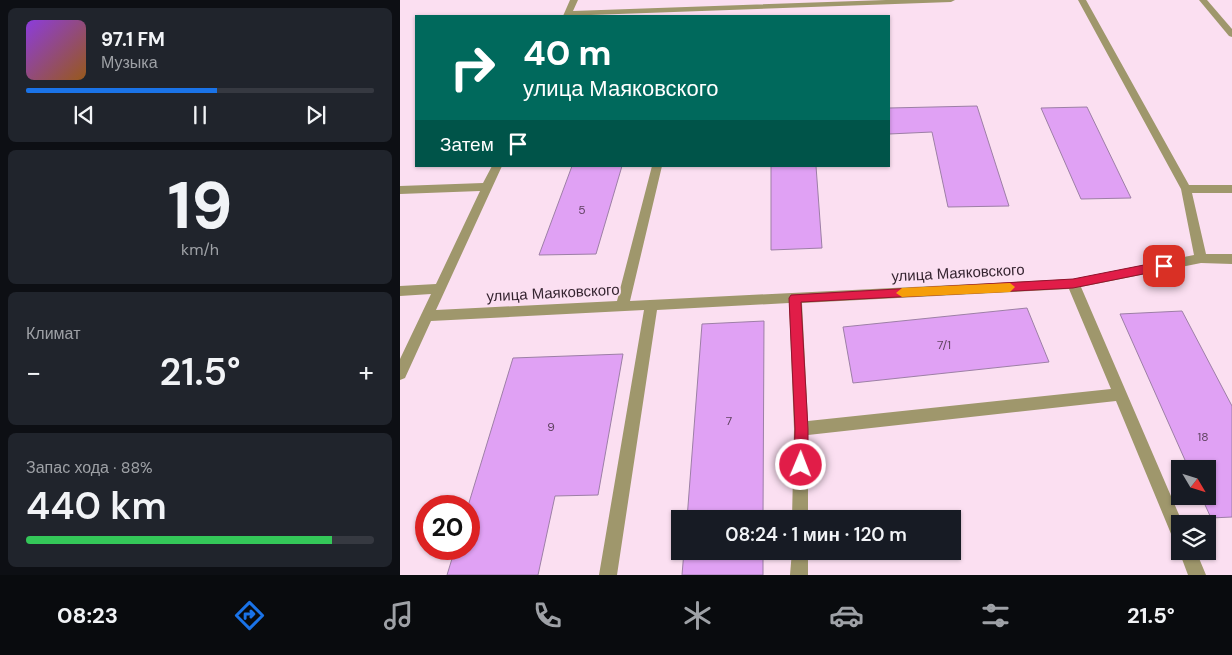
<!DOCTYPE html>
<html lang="ru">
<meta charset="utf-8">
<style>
body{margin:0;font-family:"DM Sans",sans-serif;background:#20242c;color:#f1f3f6;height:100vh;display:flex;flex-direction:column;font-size:19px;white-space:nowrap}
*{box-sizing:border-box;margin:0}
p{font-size:16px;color:#9ea1a6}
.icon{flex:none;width:28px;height:28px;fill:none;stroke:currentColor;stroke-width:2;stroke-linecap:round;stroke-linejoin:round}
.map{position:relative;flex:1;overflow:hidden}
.details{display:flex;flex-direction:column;gap:8px;padding:8px;background:#0d0f14;width:400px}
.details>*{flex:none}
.top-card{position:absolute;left:15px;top:15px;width:475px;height:152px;border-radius:0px;box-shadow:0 1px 4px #0004;background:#00695c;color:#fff;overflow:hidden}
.needle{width:32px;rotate:128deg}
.fabs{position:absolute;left:771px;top:460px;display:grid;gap:10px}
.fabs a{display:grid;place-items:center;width:45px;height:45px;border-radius:0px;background:#171b24;box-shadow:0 1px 4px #0004;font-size:25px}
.speed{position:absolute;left:15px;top:495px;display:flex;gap:10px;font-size:25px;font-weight:700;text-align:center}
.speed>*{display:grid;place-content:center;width:65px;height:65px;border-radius:50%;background:#171b24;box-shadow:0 1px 4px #0004;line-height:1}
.speed .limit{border:8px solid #d22;background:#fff;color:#111}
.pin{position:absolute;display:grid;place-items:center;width:42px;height:42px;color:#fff;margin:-21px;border-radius:10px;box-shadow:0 2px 8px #0006}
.me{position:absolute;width:55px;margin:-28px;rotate:1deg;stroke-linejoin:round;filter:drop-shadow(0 0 4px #0008)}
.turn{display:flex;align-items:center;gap:18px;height:105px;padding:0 25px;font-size:22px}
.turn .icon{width:65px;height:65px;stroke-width:2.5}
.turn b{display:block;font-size:35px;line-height:42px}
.then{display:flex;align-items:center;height:48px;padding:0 25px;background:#0003;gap:10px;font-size:19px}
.big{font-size:38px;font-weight:600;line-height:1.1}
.details .card{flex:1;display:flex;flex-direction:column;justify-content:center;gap:8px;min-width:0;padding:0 18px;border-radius:8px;background:#20242c}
.details .dial{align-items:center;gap:0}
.dial b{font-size:65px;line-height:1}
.song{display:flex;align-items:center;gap:15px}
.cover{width:60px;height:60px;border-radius:8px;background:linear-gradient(135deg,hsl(270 70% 55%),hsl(30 70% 35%))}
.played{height:5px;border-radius:2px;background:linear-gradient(90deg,#1a73e8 55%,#363941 55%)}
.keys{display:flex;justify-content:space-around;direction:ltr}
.heat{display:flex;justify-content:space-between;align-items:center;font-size:28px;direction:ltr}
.charge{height:8px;border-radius:4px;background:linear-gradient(90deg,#34c759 88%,#363941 0)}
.trip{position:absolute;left:271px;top:510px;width:290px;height:50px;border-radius:0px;background:#171b24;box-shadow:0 1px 4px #0004;font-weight:600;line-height:50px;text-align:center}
.tab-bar{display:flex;height:80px;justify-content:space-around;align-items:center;background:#090b0e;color:#9ea1a6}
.tab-bar .icon{width:35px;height:35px}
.tab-bar .selected{color:#1a73e8}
.tab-bar b{font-size:22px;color:#f1f3f6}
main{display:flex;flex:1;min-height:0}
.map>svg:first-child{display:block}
.building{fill:#e0a1f4;stroke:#9d7fa6}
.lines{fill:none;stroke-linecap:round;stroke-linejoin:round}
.minor{fill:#9f976c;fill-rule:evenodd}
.route{fill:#e11d48;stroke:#92132f}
.slow{fill:#f59e0b}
.labels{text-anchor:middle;stroke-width:4;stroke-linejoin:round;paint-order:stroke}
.number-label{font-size:12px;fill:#604361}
.street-label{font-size:15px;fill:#352430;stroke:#fbdff1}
</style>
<main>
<section class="details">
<div class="card">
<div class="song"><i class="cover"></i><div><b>97.1 FM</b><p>Музыка</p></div></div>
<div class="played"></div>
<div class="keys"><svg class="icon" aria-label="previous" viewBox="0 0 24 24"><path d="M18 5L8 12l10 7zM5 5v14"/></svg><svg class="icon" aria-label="pause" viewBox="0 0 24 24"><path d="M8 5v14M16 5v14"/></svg><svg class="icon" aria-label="next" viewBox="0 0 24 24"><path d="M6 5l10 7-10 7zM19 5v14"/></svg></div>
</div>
<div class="card dial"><b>19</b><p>km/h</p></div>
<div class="card"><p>Климат</p>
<div class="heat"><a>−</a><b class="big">21.5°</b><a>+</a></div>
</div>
<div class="card"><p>Запас хода · 88%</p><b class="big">440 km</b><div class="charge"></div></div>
</section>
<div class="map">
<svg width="832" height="575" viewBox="0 0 832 575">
<rect width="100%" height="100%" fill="#fbdff1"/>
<g class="building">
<path d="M 577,106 L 609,206 L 548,207 L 532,132 L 489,134 L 489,108 Z"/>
<path d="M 687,107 L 731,198 L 681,199 L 641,108 Z"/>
<path d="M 172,166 L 222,166 L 196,254 L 139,255 Z"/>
<path d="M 371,166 L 416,166 L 422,248 L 371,250 Z"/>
<path d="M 627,308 L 649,362 L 453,383 L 443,327 Z"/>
<path d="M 782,311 L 832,406 L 832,517 L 811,518 L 801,496 L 808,496 L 808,469 L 789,469 L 720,314 Z"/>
<path d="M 364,321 L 363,519 L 287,519 L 302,324 Z"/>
<path d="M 223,354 L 198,495 L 155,496 L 138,575 L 47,575 L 55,549 L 69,549 L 68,506 L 113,358 Z"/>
<path d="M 284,551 L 363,551 L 363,575 L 282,575 Z"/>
</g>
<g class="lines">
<g class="minor">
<path d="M 170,0 L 178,0 L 173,11 L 486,0 L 555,0 L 551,2 L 163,16 Z"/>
<path d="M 678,0 L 686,0 L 789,185 L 832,185 L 832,193 L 792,193 L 806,254 L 832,254 L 832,264 L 801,263 L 681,287 L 783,524 L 780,524 L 780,543 L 774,541 L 716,401 L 408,435 L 408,519 L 392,519 L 394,429 L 389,303 L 257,310 L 217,575 L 199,575 L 244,310 L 31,321 L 5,378 L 0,380 L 0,359 L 31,294 L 0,296 L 0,286 L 36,284 L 80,191 L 0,194 L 0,186 L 83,183 L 92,166 L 102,166 L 36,310 L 217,301 L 252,166 L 262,166 L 230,301 L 673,279 L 794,255 L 781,189 ZM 669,289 L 711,389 L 408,421 L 402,303 Z"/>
<path d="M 799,0 L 807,0 L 832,29 L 832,37 L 829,36 Z"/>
<path d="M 780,548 L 780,551 L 796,551 L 806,575 L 788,575 L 779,551 Z"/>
<path d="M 392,551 L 408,551 L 408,575 L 390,575 Z"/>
</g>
</g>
<path class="route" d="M 764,261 L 770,266 L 768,269 L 673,288 L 401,302 L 408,429 L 408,465 L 406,470 L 401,472 L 396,470 L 394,465 L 395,429 L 389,298 L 391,295 L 673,279 Z"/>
<path class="slow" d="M 610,283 L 615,287 L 610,292 L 502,297 L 496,293 L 502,288 Z"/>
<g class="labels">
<g class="number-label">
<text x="182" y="214">5</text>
<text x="544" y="349">7/1</text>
<text x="329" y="425">7</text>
<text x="151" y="431">9</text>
<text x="803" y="441">18</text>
</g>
<g class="street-label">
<text transform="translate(558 273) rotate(-3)" y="5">улица Маяковского</text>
<text transform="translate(153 293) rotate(-3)" y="5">улица Маяковского</text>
</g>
</g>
</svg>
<div class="fabs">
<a><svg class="needle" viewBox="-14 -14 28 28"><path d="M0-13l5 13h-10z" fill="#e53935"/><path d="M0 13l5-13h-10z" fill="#9ea1a6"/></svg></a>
<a><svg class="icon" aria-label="layers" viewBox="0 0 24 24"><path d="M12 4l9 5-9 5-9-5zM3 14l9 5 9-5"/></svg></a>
</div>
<div class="speed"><div class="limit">20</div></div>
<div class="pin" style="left:764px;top:266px;background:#d93025"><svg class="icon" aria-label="arrive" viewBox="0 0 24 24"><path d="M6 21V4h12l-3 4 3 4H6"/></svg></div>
<svg class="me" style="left:401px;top:465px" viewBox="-20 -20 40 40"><circle r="17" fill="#e11d48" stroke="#fff" stroke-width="3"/><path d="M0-11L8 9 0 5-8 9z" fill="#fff"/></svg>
<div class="trip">08:24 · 1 мин · 120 m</div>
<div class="top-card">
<div class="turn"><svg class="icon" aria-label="right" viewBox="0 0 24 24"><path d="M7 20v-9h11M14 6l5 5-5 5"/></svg><div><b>40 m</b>улица Маяковского</div></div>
<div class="then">Затем<svg class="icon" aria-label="arrive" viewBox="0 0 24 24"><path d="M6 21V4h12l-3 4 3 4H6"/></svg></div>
</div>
</div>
</main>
<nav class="tab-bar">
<b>08:23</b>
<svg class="icon selected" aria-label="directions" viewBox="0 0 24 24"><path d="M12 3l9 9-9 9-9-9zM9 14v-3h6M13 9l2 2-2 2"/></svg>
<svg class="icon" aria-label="music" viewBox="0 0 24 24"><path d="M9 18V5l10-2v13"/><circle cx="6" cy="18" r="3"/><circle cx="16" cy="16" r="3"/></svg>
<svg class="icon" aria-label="phone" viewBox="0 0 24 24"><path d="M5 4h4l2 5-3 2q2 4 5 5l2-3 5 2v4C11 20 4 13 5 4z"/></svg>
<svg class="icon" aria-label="climate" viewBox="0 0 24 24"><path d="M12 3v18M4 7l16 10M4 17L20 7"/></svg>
<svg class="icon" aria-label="car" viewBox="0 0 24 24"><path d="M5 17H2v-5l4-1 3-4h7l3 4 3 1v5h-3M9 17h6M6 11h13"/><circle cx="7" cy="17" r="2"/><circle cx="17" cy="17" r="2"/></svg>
<svg class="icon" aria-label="filters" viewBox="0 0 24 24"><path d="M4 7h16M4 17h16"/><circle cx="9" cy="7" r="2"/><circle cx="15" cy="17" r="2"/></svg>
<b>21.5°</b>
</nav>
